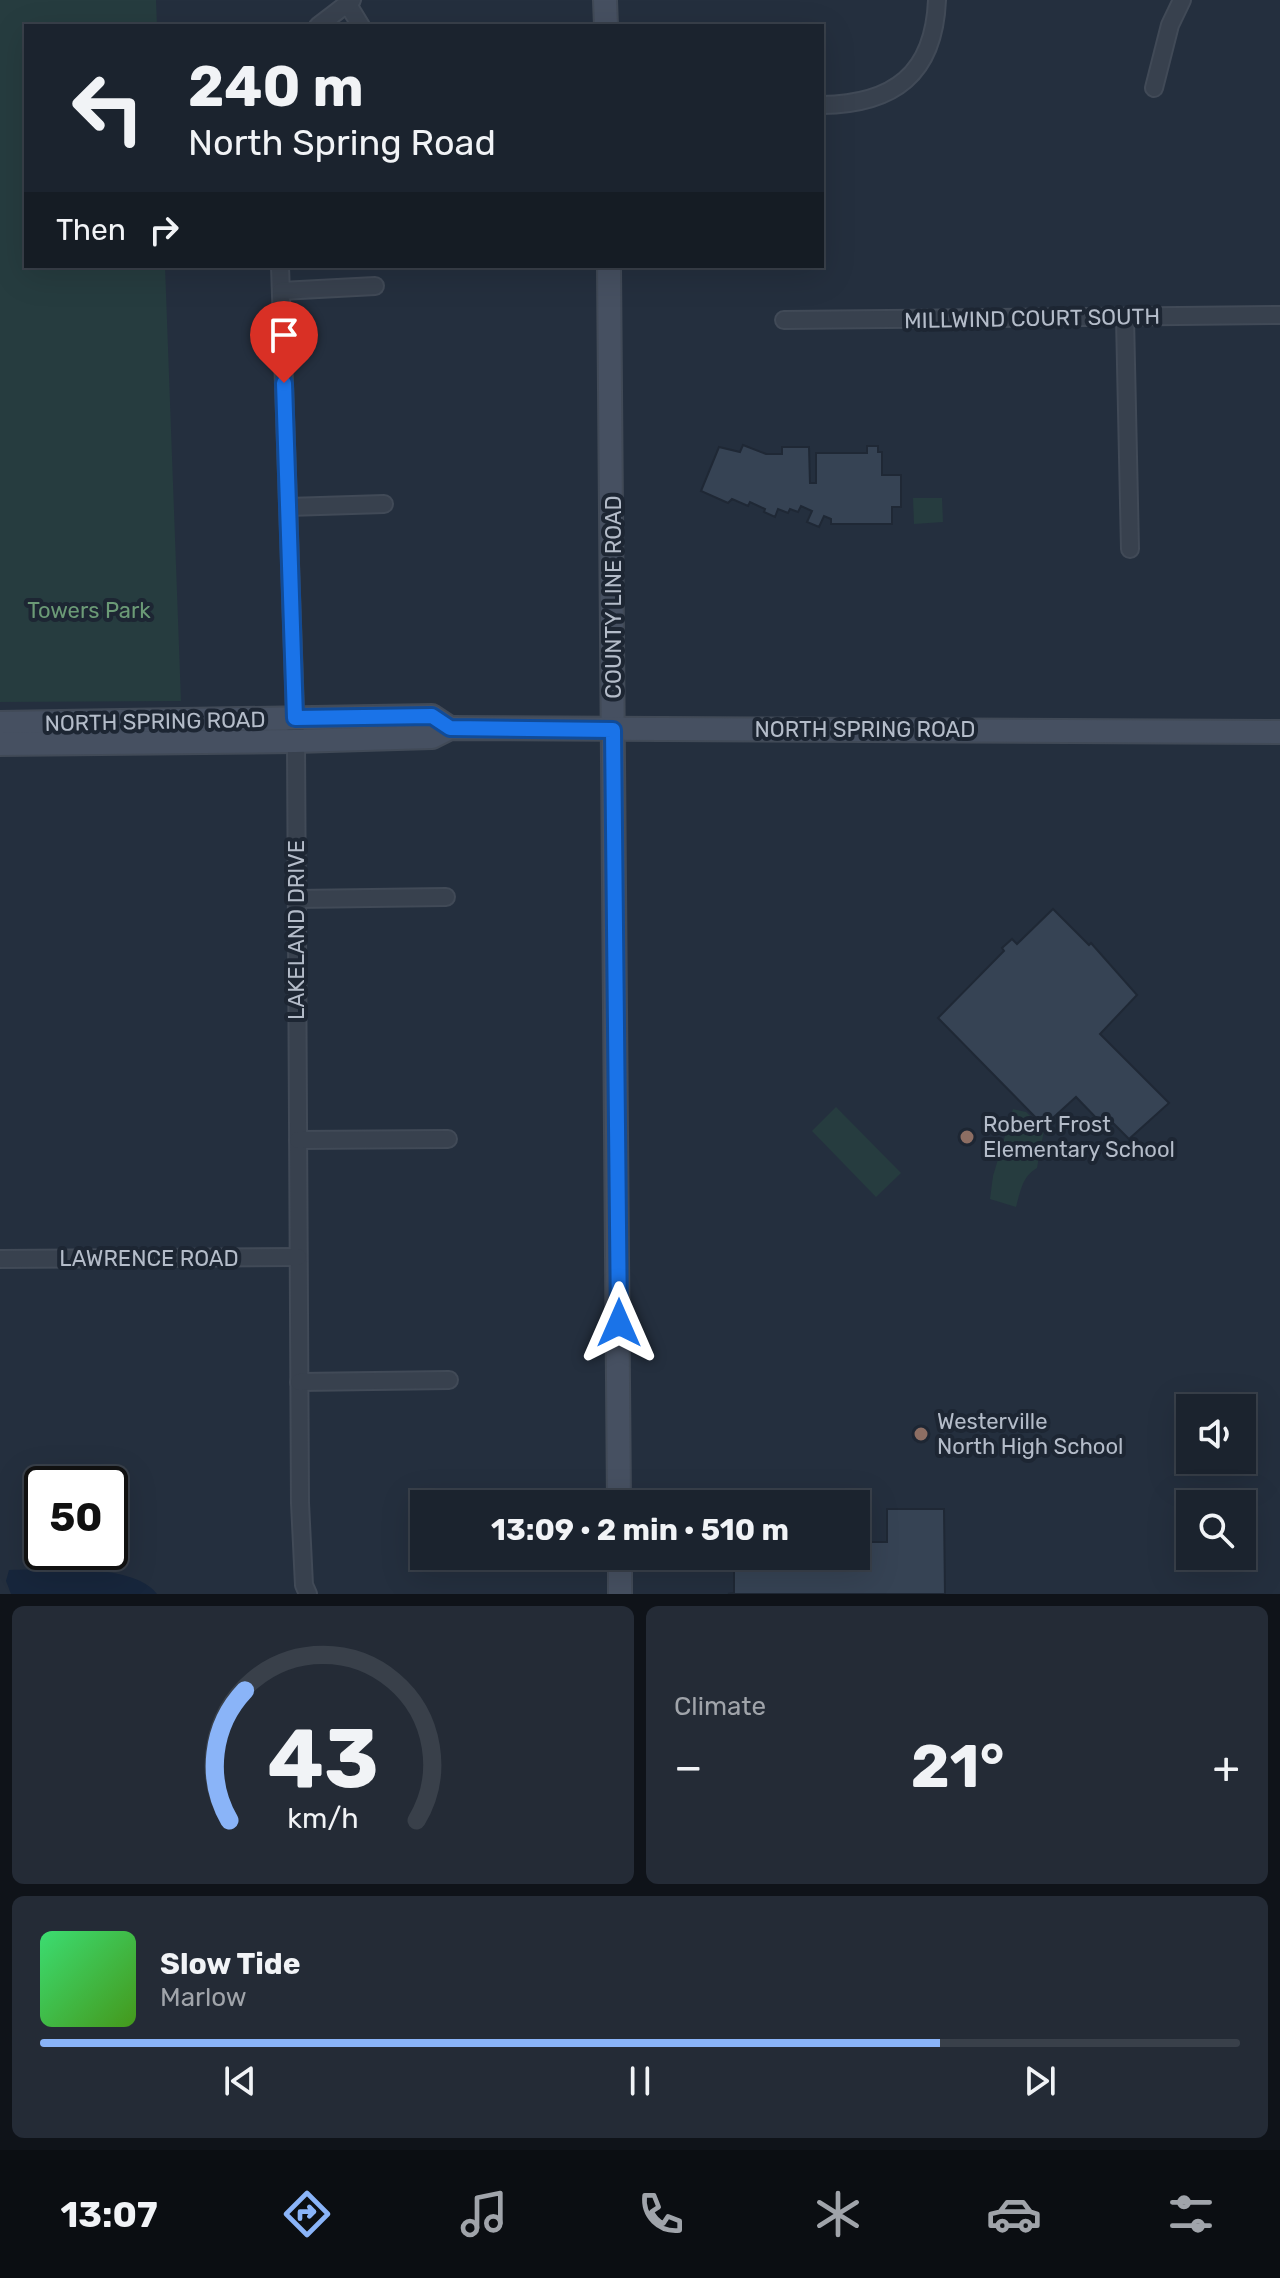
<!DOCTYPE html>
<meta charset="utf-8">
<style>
body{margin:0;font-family:Rubik,sans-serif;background:#242b36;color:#f1f3f6;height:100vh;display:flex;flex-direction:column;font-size:30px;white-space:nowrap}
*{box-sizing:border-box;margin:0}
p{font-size:26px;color:#a0a4aa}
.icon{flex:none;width:44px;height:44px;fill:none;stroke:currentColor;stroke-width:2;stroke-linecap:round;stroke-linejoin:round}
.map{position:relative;height:1594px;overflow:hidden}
.details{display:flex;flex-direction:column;gap:12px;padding:12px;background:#0f1319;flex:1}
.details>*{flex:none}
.hud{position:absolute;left:24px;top:24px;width:800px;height:244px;border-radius:0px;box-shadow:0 8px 32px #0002,0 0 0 2px #39404a;background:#1b232e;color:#f1f3f6;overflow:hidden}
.buttons{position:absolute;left:1176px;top:1394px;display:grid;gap:16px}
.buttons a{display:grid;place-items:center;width:80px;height:80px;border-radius:0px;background:#1b232e;box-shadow:0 8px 32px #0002,0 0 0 2px #39404a;font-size:40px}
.speed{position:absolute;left:24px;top:1466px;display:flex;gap:16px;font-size:40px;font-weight:700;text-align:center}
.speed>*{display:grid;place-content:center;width:104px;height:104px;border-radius:50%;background:#1b232e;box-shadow:0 8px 32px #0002,0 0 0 2px #39404a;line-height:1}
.speed .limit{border:4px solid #111;border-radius:12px;background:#fff;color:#111}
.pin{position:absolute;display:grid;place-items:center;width:68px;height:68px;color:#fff;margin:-82px -34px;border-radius:50% 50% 50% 0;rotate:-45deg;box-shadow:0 0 8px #0007}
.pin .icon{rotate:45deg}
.me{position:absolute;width:88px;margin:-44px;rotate:0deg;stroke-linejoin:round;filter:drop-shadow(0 0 6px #0008)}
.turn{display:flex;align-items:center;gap:28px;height:168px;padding:0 32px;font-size:36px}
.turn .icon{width:104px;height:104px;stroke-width:2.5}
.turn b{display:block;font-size:56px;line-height:68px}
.then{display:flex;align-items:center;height:76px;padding:0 32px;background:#0003;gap:16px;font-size:30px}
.big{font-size:60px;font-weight:700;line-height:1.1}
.details .tile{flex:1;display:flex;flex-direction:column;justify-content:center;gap:12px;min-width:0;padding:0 28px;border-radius:12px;background:#242b36}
.details .dial{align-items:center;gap:0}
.dial svg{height:208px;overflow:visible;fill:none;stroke:#39404a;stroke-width:7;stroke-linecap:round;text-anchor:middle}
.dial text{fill:#f1f3f6;stroke:none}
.song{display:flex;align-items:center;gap:24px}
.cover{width:96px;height:96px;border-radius:12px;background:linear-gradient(135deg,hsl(140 70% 55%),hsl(100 70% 35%))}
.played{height:8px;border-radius:4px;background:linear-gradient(90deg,#8ab4f8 75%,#39404a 75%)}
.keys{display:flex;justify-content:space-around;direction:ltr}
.heat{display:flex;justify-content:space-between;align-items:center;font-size:44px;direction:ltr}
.details .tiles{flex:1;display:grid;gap:12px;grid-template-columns:1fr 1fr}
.tile:last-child{grid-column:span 2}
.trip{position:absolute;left:410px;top:1490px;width:460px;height:80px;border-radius:0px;background:#1b232e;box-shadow:0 8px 32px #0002,0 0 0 2px #39404a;font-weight:700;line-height:80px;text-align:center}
.tabs{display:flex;height:128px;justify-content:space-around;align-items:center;background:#0b0e12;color:#a0a4aa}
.tabs .icon{width:56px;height:56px}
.tabs .active{color:#8ab4f8}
.tabs b{font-size:36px;color:#f1f3f6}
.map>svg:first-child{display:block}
.green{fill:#263c3f}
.water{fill:#17263c}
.building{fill:#364354;stroke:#1f2835;stroke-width:2}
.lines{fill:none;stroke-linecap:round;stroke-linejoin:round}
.minor-casing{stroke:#414a57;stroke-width:20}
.secondary-casing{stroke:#414a57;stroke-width:26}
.minor{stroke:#38414e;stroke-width:16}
.secondary{stroke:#465061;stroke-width:22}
.route-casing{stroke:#114b97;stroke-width:20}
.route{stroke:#1a73e8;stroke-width:14}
.education-dot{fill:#8d6e63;stroke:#1d2633;stroke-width:3}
.labels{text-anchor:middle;stroke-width:8;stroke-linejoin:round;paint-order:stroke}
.street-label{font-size:22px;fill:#b4bcc9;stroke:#1d2633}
.park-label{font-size:22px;fill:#6b9a76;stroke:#1d2633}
.poi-label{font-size:22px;fill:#b4bcc9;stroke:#1d2633;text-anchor:start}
</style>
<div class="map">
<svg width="1280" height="1594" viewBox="0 0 1280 1594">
<rect width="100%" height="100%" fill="#242f3e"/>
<g class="green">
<path d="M 0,0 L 156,0 L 157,26 L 26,26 L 26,266 L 165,266 L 181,701 L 0,702 Z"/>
<path d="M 913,498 L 942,498 L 943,522 L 914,524 Z"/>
<path d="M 836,1107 L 901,1173 L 876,1197 L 812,1131 Z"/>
<path d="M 1013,1109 L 1026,1112 L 1044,1130 L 1037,1168 C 1022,1177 1021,1190 1016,1207 L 990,1199 L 993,1176 Z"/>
</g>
<path class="water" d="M 9,1570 C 46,1570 133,1562 157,1594 L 11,1594 L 6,1581 Z"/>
<g class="building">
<path d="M 743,445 L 766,454 L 782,454 L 782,447 L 809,447 L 810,483 L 816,483 L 816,453 L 867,453 L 867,446 L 878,446 L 878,452 L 882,452 L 882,475 L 901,475 L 901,507 L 892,507 L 892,524 L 831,524 L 831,519 L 824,516 L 819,527 L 807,522 L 812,511 L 801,506 L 798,512 L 790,509 L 788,513 L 778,509 L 775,517 L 764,512 L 765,509 L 750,502 L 748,506 L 732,499 L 728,503 L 701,491 L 719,447 L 740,452 Z"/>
<path d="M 1053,909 L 1089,945 L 1091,943 L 1137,995 L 1100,1034 L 1169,1103 L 1129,1139 L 1109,1119 L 1103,1125 L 1076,1097 L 1044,1126 L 938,1018 L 1004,951 L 1002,948 L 1012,939 L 1017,944 Z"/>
<path d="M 887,1509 L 944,1509 L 945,1594 L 728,1594 L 734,1593 L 734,1566 L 737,1566 L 737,1556 L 856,1556 L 856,1542 L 887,1542 Z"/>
</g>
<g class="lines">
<defs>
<g id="minor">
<path d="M 347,3 L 361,26"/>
<path d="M 318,26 L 352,0"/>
<path d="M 1154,88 L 1170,25 L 1182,0"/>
<path d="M 822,105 C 894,104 934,74 937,0"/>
<path d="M 280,266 L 296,741 L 300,1503 L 304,1585 L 308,1594"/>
<path d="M 281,291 L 375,286"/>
<path d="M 1125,318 L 1130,549"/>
<path d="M 784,320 L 1280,315"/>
<path d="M 288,507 L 384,504"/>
<path d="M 296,899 L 446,897"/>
<path d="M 298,1140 L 448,1139"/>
<path d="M 0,1259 L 298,1257"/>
<path d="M 299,1382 L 449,1380"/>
</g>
<g id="secondary">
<path d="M 605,0 L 606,26"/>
<path d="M 609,266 L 619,1504"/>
<path d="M 0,723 L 432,716 L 450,728"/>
<path d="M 0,744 L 296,741 L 432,737 L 450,728 L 1280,732"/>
<path d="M 620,1556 L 620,1594"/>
</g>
</defs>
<use href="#minor" class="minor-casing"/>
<use href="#secondary" class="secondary-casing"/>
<use href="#minor" class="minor"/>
<use href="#secondary" class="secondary"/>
</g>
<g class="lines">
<defs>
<path id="route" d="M 284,383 L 295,718 L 432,716 L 450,728 L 613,730 L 619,1323"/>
</defs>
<use href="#route" class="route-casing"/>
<use href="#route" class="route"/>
</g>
<g class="education-dot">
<circle cx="967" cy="1137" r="8"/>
<circle cx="921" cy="1434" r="8"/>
</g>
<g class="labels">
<g class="street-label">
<text transform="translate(1032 318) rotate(-1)" y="8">MILLWIND COURT SOUTH</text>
<text transform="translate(613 597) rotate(-90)" y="8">COUNTY LINE ROAD</text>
<text transform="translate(155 721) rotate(-1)" y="8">NORTH SPRING ROAD</text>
<text x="865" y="737">NORTH SPRING ROAD</text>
<text transform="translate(296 930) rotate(-90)" y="8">LAKELAND DRIVE</text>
<text x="149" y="1266">LAWRENCE ROAD</text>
</g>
<g class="park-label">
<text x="89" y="618">Towers Park</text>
</g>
<g class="poi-label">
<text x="983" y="1132">Robert Frost<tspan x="983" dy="25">Elementary School</tspan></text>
<text x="937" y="1429">Westerville<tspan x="937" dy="25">North High School</tspan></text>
</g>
</g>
</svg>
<div class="buttons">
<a><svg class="icon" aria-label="sound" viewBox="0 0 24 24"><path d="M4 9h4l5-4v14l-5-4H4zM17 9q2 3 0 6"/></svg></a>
<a><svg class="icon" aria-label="search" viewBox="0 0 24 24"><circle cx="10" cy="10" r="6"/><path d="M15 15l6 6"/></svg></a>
</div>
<div class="speed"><div class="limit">50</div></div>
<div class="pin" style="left:284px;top:383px;background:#d93025"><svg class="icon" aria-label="arrive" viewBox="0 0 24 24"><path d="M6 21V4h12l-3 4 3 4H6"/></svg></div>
<svg class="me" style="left:619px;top:1323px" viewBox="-20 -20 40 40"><path d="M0-17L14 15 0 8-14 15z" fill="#1a73e8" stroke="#fff" stroke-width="4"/></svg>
<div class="trip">13:09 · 2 min · 510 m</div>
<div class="hud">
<div class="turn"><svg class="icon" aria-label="left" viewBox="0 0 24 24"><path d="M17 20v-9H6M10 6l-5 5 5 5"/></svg><div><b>240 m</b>North Spring Road</div></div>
<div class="then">Then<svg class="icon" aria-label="right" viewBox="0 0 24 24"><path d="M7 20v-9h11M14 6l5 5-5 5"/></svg></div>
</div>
</div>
<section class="details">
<div class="tiles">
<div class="tile dial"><svg viewBox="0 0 100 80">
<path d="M14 69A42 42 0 1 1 86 69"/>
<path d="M14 69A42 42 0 0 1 20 19" stroke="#8ab4f8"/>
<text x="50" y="56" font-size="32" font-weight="700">43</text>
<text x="50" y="72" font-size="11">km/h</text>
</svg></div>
<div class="tile"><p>Climate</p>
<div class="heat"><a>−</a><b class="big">21°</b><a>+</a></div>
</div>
<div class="tile">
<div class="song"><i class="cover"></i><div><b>Slow Tide</b><p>Marlow</p></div></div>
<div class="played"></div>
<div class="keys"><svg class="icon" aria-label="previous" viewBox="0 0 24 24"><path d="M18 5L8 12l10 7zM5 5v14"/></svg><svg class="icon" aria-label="pause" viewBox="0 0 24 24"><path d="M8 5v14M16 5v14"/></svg><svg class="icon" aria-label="next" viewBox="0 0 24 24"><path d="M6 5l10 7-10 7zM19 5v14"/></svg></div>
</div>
</div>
</section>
<nav class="tabs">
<b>13:07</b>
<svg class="icon active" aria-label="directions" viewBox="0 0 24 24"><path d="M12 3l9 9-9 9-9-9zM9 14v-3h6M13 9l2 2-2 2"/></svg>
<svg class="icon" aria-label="music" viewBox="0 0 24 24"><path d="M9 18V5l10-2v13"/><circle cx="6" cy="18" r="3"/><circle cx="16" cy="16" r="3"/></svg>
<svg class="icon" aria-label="phone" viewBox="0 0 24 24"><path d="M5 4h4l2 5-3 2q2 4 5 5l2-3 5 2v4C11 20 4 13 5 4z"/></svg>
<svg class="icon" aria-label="climate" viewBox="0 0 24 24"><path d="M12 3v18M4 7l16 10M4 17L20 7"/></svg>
<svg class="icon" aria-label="car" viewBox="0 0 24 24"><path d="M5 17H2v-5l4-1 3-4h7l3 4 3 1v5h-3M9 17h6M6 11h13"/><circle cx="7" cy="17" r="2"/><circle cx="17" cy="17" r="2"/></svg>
<svg class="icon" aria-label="filters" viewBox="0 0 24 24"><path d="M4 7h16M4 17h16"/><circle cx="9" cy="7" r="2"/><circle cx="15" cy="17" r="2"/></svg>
</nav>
